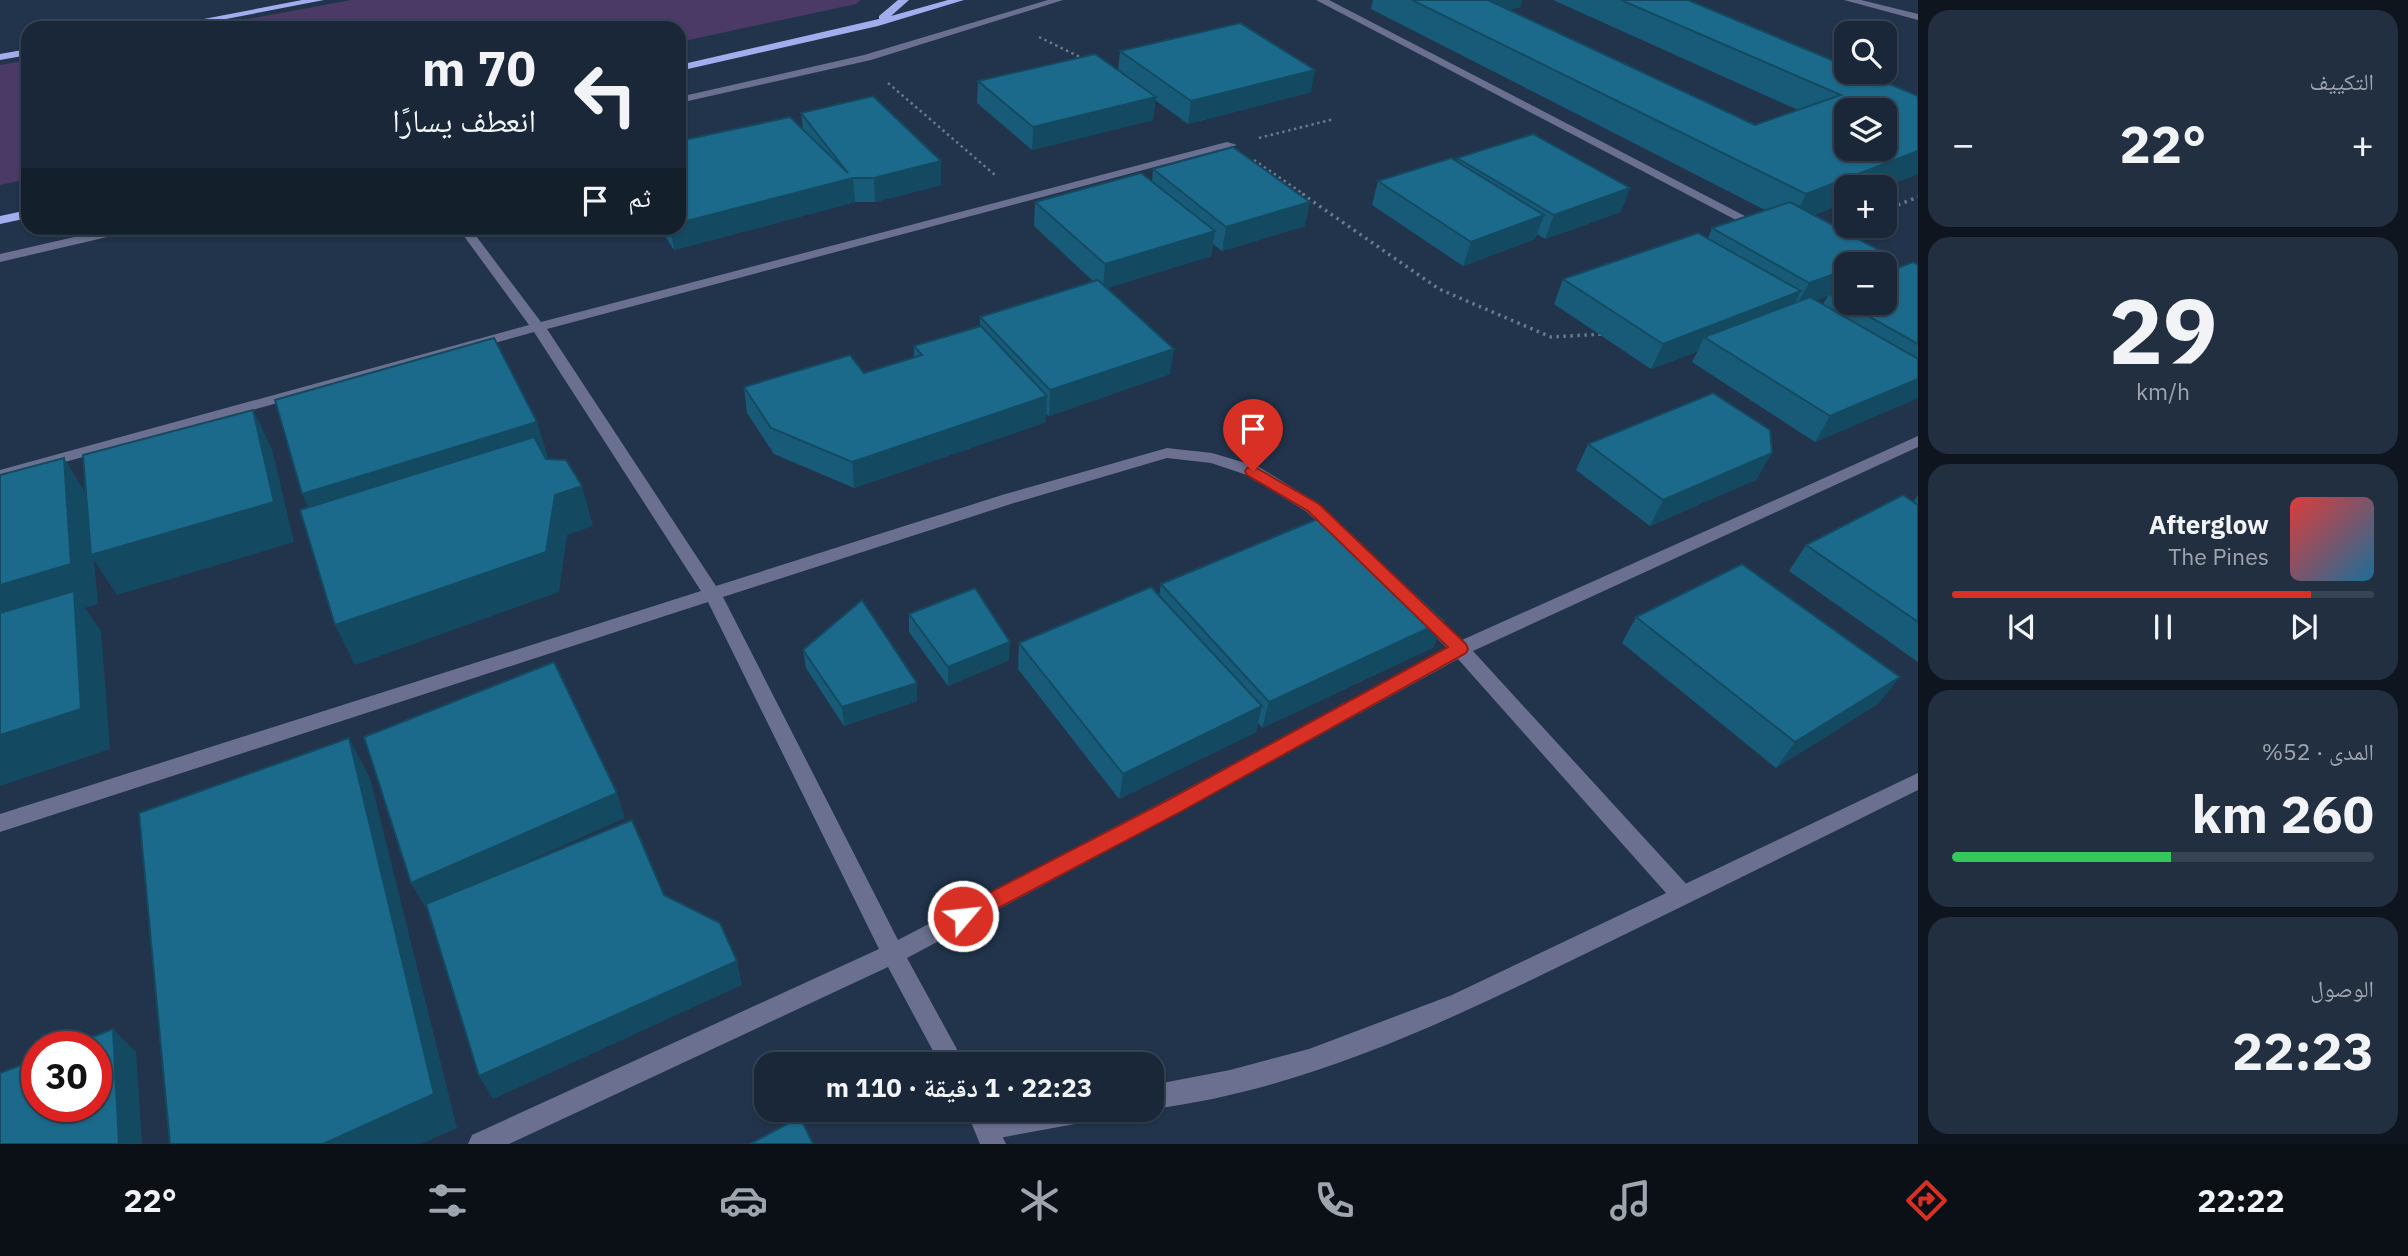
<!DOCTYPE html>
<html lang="ar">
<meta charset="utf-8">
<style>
body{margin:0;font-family:"IBM Plex Sans","Noto Naskh Arabic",sans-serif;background:#222f40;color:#f1f3f6;direction:rtl;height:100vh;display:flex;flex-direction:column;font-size:26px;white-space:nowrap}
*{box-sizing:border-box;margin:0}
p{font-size:23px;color:#9fa5ae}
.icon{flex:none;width:38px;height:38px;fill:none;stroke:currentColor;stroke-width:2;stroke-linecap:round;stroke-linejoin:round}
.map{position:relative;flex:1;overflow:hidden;direction:ltr}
.sheet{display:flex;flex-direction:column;gap:10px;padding:10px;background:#0e151f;width:490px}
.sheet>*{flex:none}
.top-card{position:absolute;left:21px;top:21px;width:665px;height:214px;border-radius:21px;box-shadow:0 2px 5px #0004,0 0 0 2px #374453;direction:rtl;background:#192738;color:#f1f3f6;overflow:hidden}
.fabs{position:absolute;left:1834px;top:21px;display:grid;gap:14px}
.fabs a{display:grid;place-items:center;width:63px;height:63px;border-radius:14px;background:#192738;box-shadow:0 2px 5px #0004,0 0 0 2px #374453;font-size:35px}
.speed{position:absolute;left:21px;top:1031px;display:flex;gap:14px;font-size:35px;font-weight:700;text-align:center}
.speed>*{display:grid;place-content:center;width:91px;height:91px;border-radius:50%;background:#192738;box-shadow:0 2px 5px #0004,0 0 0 2px #374453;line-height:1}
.speed .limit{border:10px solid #d22;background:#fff;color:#111}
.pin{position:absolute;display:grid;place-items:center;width:60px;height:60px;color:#fff;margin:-72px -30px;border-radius:50% 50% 50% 0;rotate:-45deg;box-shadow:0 0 7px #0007}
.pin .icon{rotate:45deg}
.me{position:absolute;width:77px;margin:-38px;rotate:62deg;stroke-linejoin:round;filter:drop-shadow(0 0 5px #0008)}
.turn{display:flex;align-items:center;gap:24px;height:147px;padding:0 35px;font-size:32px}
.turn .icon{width:91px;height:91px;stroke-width:2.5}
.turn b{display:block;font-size:49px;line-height:60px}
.then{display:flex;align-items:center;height:66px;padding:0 35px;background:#0003;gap:14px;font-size:26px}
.big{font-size:52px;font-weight:700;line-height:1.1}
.sheet .tile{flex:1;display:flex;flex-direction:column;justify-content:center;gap:10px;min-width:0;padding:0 24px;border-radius:21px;background:#222f40}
.sheet .dial{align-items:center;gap:0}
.dial b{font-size:91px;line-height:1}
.song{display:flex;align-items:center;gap:21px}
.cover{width:84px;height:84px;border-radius:10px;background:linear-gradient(135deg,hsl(0 70% 55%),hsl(200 70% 35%))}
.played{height:7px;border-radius:4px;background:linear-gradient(90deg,#d93025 85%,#374453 85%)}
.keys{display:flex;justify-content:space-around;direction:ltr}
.heat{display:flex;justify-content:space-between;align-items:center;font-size:38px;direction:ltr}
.charge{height:10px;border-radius:5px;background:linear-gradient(90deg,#34c759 52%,#374453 0)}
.trip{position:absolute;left:754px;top:1052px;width:410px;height:70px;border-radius:21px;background:#192738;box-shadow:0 2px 5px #0004,0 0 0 2px #374453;font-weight:700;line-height:70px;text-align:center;direction:rtl}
.dock{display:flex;height:112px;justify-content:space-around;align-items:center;background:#0a1016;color:#9fa5ae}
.dock .icon{width:49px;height:49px}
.dock .selected{color:#d93025}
.dock b{font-size:32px;color:#f1f3f6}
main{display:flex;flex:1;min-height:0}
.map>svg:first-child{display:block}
.green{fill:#4a3a65}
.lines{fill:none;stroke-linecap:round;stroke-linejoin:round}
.path-far1{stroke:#69798c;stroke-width:2.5;stroke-dasharray:2.5 3.5;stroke-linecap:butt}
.path{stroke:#69798c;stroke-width:3.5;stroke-dasharray:2.5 4.5;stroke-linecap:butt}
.service{fill:#6b7090;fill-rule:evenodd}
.minor{fill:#6b7090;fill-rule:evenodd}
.tertiary{fill:#6b7090;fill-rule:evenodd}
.primary{fill:#a3adee;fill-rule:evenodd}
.wall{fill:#185b78;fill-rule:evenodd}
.shaded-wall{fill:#144a61}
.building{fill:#1c6a8b;stroke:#144a61;stroke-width:2;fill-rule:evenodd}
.route{fill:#d93025;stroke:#8d1f18;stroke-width:2}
</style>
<main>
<section class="sheet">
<div class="tile"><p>التكييف</p>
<div class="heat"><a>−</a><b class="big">22°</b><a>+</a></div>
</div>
<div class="tile dial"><b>29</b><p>km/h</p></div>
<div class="tile">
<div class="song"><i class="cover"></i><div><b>Afterglow</b><p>The Pines</p></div></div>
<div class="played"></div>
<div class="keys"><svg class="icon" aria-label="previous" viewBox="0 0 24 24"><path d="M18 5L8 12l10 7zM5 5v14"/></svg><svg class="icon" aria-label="pause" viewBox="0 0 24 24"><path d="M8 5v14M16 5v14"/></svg><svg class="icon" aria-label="next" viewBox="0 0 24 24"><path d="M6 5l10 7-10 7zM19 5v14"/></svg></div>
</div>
<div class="tile"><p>المدى · 52%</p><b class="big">260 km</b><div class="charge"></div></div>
<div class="tile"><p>الوصول</p><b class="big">22:23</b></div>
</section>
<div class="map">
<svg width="1918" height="1144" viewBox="0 0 1918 1144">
<rect width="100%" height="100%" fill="#21344b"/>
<g class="green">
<path d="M 351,0 L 861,0 L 856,4 L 679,42 L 679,28 L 200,28 Z"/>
<path d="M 28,60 L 28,179 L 0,185 L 0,65 Z"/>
</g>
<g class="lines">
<g class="path-far1">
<path d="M 1039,37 L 1084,59"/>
<path d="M 888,83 L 995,175"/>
<path d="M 1259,138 L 1334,119"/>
<path d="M 1254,160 L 1305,195"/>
</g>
<g class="path">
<path d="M 1302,194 L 1439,289 L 1551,337 L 1604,334"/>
<path d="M 1885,210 L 1918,197"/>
<path d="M 1836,230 L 1847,226"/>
</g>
<g class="service">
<path d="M 1918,773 L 1918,790 C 1812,843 1705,895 1599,947 C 1456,1017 1311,1089 1152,1109 L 1152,1085 L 1230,1070 L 1309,1049 L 1452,995 Z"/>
<path d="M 1021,1110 L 1098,1110 L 1095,1119 L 1086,1122 L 988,1140 L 979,1137 L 976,1128 L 979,1119 Z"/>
</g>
<g class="minor">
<path d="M 1316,0 L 1329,0 L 1768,228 L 1762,232 L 1757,231 Z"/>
<path d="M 1844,0 L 1861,0 L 1918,14 L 1918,20 Z"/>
<path d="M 1227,142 L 1237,145 L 547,329 L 716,586 L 1002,495 L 1167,448 L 1212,453 L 1259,467 L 1319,504 L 1346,532 L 1344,536 L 1332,536 L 1307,512 L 1247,475 L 1211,463 L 1167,458 L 1014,503 L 723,597 L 898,940 L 1168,799 L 1447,648 L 1418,619 L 1415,614 L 1418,609 L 1430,609 L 1462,640 L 1918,436 L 1918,447 L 1473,651 L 1690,888 L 1693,895 L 1690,902 L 1682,905 L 1674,902 L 1458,659 L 1182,811 L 907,958 L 965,1064 L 940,1064 L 888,967 L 509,1144 L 468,1144 L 472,1135 L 879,949 L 708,602 L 0,832 L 0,814 L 701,591 L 534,332 L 0,480 L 0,470 L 529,325 L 458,228 L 470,228 L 541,322 Z"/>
<path d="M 966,1110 L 990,1110 L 1006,1144 L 980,1144 Z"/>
</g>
<g class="tertiary">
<path d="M 1048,0 L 1063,0 L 871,60 L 679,103 L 679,97 L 864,55 Z"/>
<path d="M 114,228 L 134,228 L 133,231 L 0,262 L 0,254 Z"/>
</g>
<g class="primary">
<path d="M 302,0 L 324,0 L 179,28 L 157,28 Z"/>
<path d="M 898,0 L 909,0 L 891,16 L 948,0 L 964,0 L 878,26 L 679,71 L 679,65 L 879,19 L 879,16 Z"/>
<path d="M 28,49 L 28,55 L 0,60 L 0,54 Z"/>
<path d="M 28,210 L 28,218 L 0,224 L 0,216 Z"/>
</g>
</g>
<g class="wall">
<path d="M 1373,0 L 1522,0 L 1520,7 L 1509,10 L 1755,125 L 1798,110 L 1553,0 L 1688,0 L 1918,96 L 1918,174 L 1884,187 L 1846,187 L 1846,202 L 1814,215 L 1888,255 L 1883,264 L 1846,264 L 1846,303 L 1918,265 L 1918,398 L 1815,442 L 1692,362 L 1698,351 L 1651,369 L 1554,304 L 1563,279 L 1708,238 L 1712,228 L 1765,210 L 1371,9 ZM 1828,296 L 1823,304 L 1816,300 Z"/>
<path d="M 1120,51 L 1311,92 L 1188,124 L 1155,100 L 1153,120 L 1032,150 L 977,103 L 978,81 L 1118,70 Z"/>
<path d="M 801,113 L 941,185 L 875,202 L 855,202 L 674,250 L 660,228 L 679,228 L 803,129 Z"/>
<path d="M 1457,158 L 1621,212 L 1545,239 L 1537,234 L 1535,239 L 1463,266 L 1372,205 L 1378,181 L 1456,161 Z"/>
<path d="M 1153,169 L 1305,226 L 1222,251 L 1213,244 L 1211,256 L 1107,288 L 1170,374 L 1049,416 L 1046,413 L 1046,422 L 854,488 L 774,454 L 747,413 L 744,387 L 864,373 L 914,357 L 914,346 L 980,327 L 980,317 L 1094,282 L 1034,226 L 1035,202 L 1152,182 Z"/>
<path d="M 1588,444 L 1757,479 L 1650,526 L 1576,470 Z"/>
<path d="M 1918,495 L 1918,662 L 1789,571 L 1806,545 L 1913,502 Z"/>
<path d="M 1161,584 L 1434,647 L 1262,728 L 1258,723 L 1256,732 L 1119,799 L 1018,669 L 1019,643 L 1159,596 Z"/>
<path d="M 909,614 L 1009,660 L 948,686 L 909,632 Z"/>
<path d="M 1636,617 L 1879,703 L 1776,768 L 1622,643 Z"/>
<path d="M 803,650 L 917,701 L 844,726 L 806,668 Z"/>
</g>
<g class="shaded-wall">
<path d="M 1475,0 L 1522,0 L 1520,7 L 1469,21 Z"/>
<path d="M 1315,70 L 1311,92 L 1188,124 L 1191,101 Z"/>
<path d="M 1156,97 L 1153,120 L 1032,150 L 1033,127 Z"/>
<path d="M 1918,151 L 1918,174 L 1884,187 L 1846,187 L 1846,202 L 1791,224 L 1806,194 Z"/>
<path d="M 941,161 L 941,185 L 875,202 L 874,178 Z"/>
<path d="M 853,178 L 855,202 L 674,250 L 670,228 L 679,228 L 679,223 Z"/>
<path d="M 1630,188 L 1621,212 L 1545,239 L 1554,215 Z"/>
<path d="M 1310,202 L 1305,226 L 1222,251 L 1226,227 Z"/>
<path d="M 1544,215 L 1535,239 L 1463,266 L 1471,242 Z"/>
<path d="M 1215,231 L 1211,256 L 1103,289 L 1105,264 Z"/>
<path d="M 1888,255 L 1883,264 L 1861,264 Z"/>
<path d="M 1846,270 L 1846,290 L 1829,294 L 1828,296 L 1795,308 L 1809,283 Z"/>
<path d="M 1801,291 L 1788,316 L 1704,337 L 1698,351 L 1651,369 L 1663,344 Z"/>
<path d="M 1174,349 L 1170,374 L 1049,416 L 1050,390 Z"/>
<path d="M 1918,379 L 1918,398 L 1815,442 L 1830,416 Z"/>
<path d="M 1047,396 L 1046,422 L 854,488 L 852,462 Z"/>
<path d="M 253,410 L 272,449 L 294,542 L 117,595 L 94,560 L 98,604 L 85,608 L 101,631 L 110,749 L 0,786 L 0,585 L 64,458 L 89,498 Z"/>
<path d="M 537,422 L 549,461 L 321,534 L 302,494 Z"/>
<path d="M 1772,453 L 1757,479 L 1650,526 L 1663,500 Z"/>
<path d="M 582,486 L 593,526 L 567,535 L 559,592 L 355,665 L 335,625 L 555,495 Z"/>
<path d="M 1444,621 L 1434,647 L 1262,728 L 1269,702 Z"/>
<path d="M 1010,642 L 1009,660 L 948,686 L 948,667 Z"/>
<path d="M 1900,677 L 1879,703 L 1776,768 L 1795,742 Z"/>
<path d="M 917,683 L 917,701 L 844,726 L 842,707 Z"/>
<path d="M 1262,706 L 1256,732 L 1119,799 L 1123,774 Z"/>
<path d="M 349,738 L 370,778 L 457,1128 L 421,1144 L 323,1144 Z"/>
<path d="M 617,793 L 625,818 L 425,907 L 411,883 Z"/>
<path d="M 737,961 L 742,985 L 493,1099 L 479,1076 Z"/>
<path d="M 113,1029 L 136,1052 L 142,1144 L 119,1144 Z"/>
</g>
<g class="building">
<path d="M 1412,0 L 1488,0 L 1755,125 L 1841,95 L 1621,0 L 1688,0 L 1846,66 L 1846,72 L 1861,72 L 1918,96 L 1918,151 L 1806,194 ZM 1846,110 L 1885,110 L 1885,149 L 1846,149 Z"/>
<path d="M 1240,23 L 1315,70 L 1191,101 L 1120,51 Z"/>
<path d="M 1095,54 L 1156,97 L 1033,127 L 978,81 Z"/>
<path d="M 873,96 L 941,161 L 874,178 L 853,178 L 679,223 L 679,141 L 790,117 L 848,173 L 801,113 Z"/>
<path d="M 1533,134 L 1630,188 L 1554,215 L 1457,158 Z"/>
<path d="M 1233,147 L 1310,202 L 1226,227 L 1153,169 Z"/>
<path d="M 1451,158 L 1544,215 L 1471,242 L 1378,181 Z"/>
<path d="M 1141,173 L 1215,231 L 1105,264 L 1035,202 Z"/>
<path d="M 1790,202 L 1888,255 L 1861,264 L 1846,264 L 1846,270 L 1809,283 L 1712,228 Z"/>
<path d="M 1698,233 L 1801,291 L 1663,344 L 1563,279 Z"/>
<path d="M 1913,262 L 1918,265 L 1918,344 L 1829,294 L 1846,287 L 1846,303 L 1885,303 L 1885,273 Z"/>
<path d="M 1098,280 L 1174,349 L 1050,390 L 980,317 Z"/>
<path d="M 1810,297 L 1918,359 L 1918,379 L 1830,416 L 1704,337 Z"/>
<path d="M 981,326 L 1047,396 L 852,462 L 771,428 L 744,387 L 850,355 L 864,373 L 922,355 L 914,346 Z"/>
<path d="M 494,338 L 537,422 L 302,494 L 275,400 Z"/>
<path d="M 1713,393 L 1770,430 L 1772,453 L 1663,500 L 1588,444 Z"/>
<path d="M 253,410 L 274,502 L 91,555 L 83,455 Z"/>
<path d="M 534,437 L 546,459 L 566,460 L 582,486 L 555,495 L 546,552 L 335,625 L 300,510 Z"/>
<path d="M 64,458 L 71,564 L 0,585 L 0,475 Z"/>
<path d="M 1903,495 L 1918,505 L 1918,622 L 1806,545 Z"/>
<path d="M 1327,515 L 1444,621 L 1269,702 L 1161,584 Z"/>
<path d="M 1742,564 L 1900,677 L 1795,742 L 1636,617 Z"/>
<path d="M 1151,587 L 1262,706 L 1123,774 L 1019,643 Z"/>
<path d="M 975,588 L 1010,642 L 948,667 L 909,614 Z"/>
<path d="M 74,591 L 81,709 L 0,735 L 0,613 Z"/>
<path d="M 862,600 L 917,683 L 842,707 L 803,650 Z"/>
<path d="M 554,662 L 617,793 L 411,883 L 364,737 Z"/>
<path d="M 349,738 L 434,1094 L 323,1144 L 170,1144 L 139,813 Z"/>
<path d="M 632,820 L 664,895 L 720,923 L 737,961 L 479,1076 L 426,904 Z"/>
<path d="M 113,1029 L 119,1144 L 0,1144 L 0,1073 L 37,1059 L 37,1106 L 96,1106 L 96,1046 L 69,1046 Z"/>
<path d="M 800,1117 L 813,1144 L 750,1144 Z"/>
</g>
<path class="route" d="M 1253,466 L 1319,504 L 1466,644 L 1468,649 L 1466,653 L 1182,811 L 970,923 L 963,925 L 956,923 L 953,916 L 956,910 L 1168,800 L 1448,647 L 1308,511 L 1247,475 L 1245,471 L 1247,468 Z"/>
</svg>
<div class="fabs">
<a><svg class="icon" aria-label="search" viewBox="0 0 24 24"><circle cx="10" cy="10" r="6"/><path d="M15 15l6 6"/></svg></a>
<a><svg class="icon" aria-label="layers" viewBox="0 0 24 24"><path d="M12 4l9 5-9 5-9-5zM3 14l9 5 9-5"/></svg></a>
<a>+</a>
<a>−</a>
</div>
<div class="speed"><div class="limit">30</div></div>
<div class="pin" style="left:1253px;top:471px;background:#d93025"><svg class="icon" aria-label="arrive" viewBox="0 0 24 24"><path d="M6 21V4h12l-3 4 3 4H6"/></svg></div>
<svg class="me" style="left:963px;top:916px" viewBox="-20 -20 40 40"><circle r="17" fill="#d93025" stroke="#fff" stroke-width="3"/><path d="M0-11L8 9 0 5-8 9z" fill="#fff"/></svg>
<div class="trip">22:23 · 1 دقيقة · 110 m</div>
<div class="top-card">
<div class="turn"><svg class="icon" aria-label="left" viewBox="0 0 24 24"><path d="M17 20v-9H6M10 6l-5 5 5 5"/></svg><div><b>70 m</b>انعطف يسارًا</div></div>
<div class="then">ثم<svg class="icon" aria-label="arrive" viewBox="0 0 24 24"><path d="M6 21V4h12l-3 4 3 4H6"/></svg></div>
</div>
</div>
</main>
<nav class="dock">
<b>22:22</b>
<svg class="icon selected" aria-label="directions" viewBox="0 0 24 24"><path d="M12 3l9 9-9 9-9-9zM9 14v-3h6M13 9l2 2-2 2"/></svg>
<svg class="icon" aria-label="music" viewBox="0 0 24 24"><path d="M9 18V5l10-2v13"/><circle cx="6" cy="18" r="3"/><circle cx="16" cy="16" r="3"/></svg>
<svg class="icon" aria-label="phone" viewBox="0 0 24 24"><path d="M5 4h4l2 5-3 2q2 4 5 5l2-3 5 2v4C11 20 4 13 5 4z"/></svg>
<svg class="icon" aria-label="climate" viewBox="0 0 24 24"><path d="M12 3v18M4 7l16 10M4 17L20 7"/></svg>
<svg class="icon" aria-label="car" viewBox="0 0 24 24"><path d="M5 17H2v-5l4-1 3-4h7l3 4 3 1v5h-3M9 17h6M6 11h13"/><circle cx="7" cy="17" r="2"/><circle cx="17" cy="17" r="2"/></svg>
<svg class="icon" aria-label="filters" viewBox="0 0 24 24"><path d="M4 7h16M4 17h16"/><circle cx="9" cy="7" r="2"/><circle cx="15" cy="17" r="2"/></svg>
<b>22°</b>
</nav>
